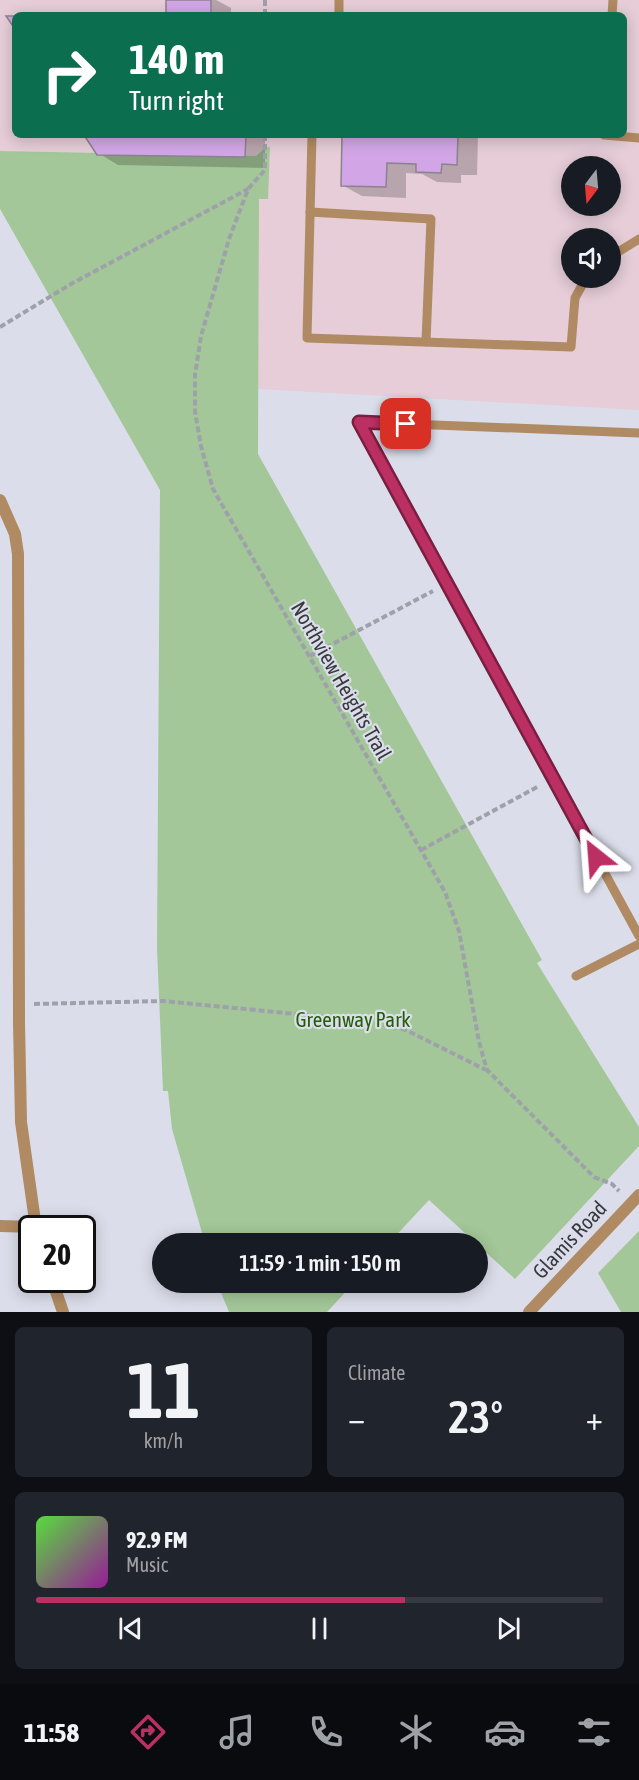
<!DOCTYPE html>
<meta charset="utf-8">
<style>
body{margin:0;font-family:"Asap Condensed",sans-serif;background:#20242c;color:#f1f3f6;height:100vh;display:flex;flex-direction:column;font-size:22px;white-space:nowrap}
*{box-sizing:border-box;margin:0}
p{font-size:20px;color:#9ea1a6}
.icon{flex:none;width:33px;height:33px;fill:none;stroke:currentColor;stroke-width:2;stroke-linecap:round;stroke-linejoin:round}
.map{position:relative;height:1312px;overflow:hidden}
.drawer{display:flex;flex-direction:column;gap:15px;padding:15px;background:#0d0f14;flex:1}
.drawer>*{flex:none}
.top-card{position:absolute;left:12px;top:12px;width:615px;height:126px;border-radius:9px;box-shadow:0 3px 15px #0003;background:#0b6e4f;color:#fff;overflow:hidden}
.needle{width:39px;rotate:196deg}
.tools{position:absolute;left:561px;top:156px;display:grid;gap:12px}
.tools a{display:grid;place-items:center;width:60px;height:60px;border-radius:50%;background:#171b24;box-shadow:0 3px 15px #0003;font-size:30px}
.speed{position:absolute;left:18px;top:1215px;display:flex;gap:12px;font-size:30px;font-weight:700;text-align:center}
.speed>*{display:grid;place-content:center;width:78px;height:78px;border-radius:50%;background:#171b24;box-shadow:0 3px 15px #0003;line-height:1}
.speed .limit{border:3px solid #111;border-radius:9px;background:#fff;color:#111}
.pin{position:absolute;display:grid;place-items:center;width:51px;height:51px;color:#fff;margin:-26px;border-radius:12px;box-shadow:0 3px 9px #0006}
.me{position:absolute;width:66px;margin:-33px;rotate:332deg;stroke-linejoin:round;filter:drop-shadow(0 0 4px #0008)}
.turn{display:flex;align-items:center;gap:21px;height:126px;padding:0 18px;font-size:27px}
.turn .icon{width:78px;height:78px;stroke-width:2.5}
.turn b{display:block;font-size:42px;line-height:51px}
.big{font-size:45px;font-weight:600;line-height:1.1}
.drawer .tile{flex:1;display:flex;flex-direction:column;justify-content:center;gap:9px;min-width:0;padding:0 21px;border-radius:9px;background:#20242c}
.drawer .dial{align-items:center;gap:0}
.dial b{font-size:78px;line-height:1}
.song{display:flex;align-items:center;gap:18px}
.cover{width:72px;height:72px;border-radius:9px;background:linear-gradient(135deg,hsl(110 70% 55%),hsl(300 70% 35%))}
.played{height:6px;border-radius:3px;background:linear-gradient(90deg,#bc2f62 65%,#363941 65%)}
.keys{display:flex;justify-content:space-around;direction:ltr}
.heat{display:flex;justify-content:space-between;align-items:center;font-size:33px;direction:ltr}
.drawer .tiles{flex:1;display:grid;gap:15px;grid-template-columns:1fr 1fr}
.tile:last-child{grid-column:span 2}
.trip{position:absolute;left:152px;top:1233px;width:336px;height:60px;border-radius:30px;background:#171b24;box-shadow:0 3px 15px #0003;font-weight:600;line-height:60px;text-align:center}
.tabs{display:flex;height:96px;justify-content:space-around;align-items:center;background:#090b0e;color:#9ea1a6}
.tabs .icon{width:42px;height:42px}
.tabs .selected{color:#bc2f62}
.tabs b{font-size:27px;color:#f1f3f6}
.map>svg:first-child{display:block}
.industrial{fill:#e6cdd7;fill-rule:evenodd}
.green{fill:#a3c798}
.shadow{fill:#0003}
.building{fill:#d2a6e6;stroke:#8a838d;stroke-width:1.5}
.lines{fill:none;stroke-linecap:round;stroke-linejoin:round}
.path{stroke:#9ea1aa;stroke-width:4;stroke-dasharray:6 3;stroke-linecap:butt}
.service{stroke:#b08a62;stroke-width:9}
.minor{stroke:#b08a62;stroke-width:12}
.route-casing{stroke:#7a1f40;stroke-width:15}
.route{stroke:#bc2f62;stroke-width:10}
.labels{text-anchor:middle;stroke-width:4.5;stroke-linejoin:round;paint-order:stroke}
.street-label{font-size:21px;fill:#393a3e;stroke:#dbdeea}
.park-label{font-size:21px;fill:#235e05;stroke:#dbdeea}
</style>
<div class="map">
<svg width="639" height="1312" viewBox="0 0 639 1312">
<rect width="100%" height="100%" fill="#dbdeea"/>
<path class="industrial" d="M 0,0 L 639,0 L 639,410 L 258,389 L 259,199 L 268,198 L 266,147 L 256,156 L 0,151 ZM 15,15 L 624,15 L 624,135 L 15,135 ZM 572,166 L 610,166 L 610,206 L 572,206 ZM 572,238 L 610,238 L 610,278 L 572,278 Z"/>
<g class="green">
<path d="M 266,147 L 270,147 L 268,199 L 259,199 L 258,454 L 542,960 L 537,963 L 639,1127 L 639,1146 L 515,1279 L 429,1200 L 389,1243 L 205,1243 L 172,1129 L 168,1091 L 163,1091 L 157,948 L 160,490 L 0,209 L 0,151 L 256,156 Z"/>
<path d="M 639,1231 L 639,1312 L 621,1312 L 598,1273 Z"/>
<path d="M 217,1283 L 217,1282 L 354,1283 L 327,1312 L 229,1312 Z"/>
</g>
<g class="shadow">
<path d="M 168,0 L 216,0 L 231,8 L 231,15 L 168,15 Z"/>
<path d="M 86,135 L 265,135 L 265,168 L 118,165 L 98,153 Z"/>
<path d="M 344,135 L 478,135 L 477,175 L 461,175 L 461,183 L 437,182 L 422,174 L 406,173 L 406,198 L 362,196 L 342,185 Z"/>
</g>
<g class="building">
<rect x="166" y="0" width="45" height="15"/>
<path d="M 6,16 L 15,16 L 15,29 Z"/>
<path d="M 84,135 L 246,135 L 245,157 L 97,155 Z"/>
<path d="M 342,135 L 458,135 L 457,165 L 442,164 L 441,173 L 416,172 L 416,164 L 387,163 L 386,187 L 341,186 Z"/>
</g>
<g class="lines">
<g class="path">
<path d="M 265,15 L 265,0"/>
<path d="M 265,135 L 265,170 L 248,189 L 229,239 L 201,336 L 195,375 L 195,412 L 201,446 L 213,489 L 445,892 L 459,931 L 479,1042 L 487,1070 L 594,1177 L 612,1184 L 619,1191"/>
<path d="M 0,327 L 71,284 L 248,189"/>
<path d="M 310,656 L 433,591"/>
<path d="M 421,850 L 539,786"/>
<path d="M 34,1004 L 163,1001 L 368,1021 L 406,1030 L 486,1070"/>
</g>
<g class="service">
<path d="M 339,15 L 339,0"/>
<path d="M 612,15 L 613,0"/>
<path d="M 312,135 L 307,338 L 571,347 L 575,298 L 586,278"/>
<path d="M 604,135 L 639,138"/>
<path d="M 310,212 L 431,219 L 426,342"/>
<path d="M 610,257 L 639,239"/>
<path d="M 359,422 L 639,936"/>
<path d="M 359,422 L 639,433"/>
<path d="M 576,976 L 639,944"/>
</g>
<g class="minor">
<path d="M 0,500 L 15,534 L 18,554 L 19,1022 L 21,1122 L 36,1228"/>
<path d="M 0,1226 L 35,1227"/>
<path d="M 52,1280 L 63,1312"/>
<path d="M 529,1312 L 639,1195"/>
</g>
</g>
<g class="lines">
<defs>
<path id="route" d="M 406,424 L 359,422 L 596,857"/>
</defs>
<use href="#route" class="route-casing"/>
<use href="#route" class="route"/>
</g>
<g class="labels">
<g class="street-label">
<text transform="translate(341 681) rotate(60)" y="7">Northview Heights Trail</text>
<text transform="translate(570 1240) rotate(-47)" y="7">Glamis Road</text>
</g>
<g class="park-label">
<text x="353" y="1027">Greenway Park</text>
</g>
</g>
</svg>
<div class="tools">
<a><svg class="needle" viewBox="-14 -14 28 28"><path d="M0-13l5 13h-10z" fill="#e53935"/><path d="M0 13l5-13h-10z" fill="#9ea1a6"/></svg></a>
<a><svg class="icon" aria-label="sound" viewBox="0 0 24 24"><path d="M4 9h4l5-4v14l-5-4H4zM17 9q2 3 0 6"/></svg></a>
</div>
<div class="speed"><div class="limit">20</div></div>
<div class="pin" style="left:406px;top:424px;background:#d93025"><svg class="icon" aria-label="arrive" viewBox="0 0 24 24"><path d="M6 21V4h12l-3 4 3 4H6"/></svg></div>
<svg class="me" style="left:596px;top:857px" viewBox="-20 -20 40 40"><path d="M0-17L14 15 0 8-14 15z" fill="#bc2f62" stroke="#fff" stroke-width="4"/></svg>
<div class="trip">11:59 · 1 min · 150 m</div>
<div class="top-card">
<div class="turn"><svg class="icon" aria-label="right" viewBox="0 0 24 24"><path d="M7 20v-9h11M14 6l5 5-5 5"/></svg><div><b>140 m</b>Turn right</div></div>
</div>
</div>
<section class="drawer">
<div class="tiles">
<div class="tile dial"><b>11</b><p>km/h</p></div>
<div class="tile"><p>Climate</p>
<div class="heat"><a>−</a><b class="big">23°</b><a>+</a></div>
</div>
<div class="tile">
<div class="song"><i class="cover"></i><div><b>92.9 FM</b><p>Music</p></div></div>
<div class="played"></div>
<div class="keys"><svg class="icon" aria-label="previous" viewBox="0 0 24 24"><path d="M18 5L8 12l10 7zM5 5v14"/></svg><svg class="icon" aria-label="pause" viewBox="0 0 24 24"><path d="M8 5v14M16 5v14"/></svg><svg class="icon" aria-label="next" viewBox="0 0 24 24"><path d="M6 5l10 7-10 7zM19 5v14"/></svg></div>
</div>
</div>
</section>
<nav class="tabs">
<b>11:58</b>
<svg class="icon selected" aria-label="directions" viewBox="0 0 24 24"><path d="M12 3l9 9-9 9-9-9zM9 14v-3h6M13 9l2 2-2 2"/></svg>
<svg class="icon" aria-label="music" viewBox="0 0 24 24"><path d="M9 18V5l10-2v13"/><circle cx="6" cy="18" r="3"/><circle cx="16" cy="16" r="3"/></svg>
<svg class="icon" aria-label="phone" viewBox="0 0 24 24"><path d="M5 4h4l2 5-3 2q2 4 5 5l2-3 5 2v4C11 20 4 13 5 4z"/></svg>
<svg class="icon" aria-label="climate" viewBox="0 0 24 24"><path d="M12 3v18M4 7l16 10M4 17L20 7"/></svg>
<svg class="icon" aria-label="car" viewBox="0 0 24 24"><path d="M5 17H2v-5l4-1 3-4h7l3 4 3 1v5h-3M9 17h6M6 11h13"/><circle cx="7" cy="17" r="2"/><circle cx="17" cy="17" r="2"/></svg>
<svg class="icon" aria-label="filters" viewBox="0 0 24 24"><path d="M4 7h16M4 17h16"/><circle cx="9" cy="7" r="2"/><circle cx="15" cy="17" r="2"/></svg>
</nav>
